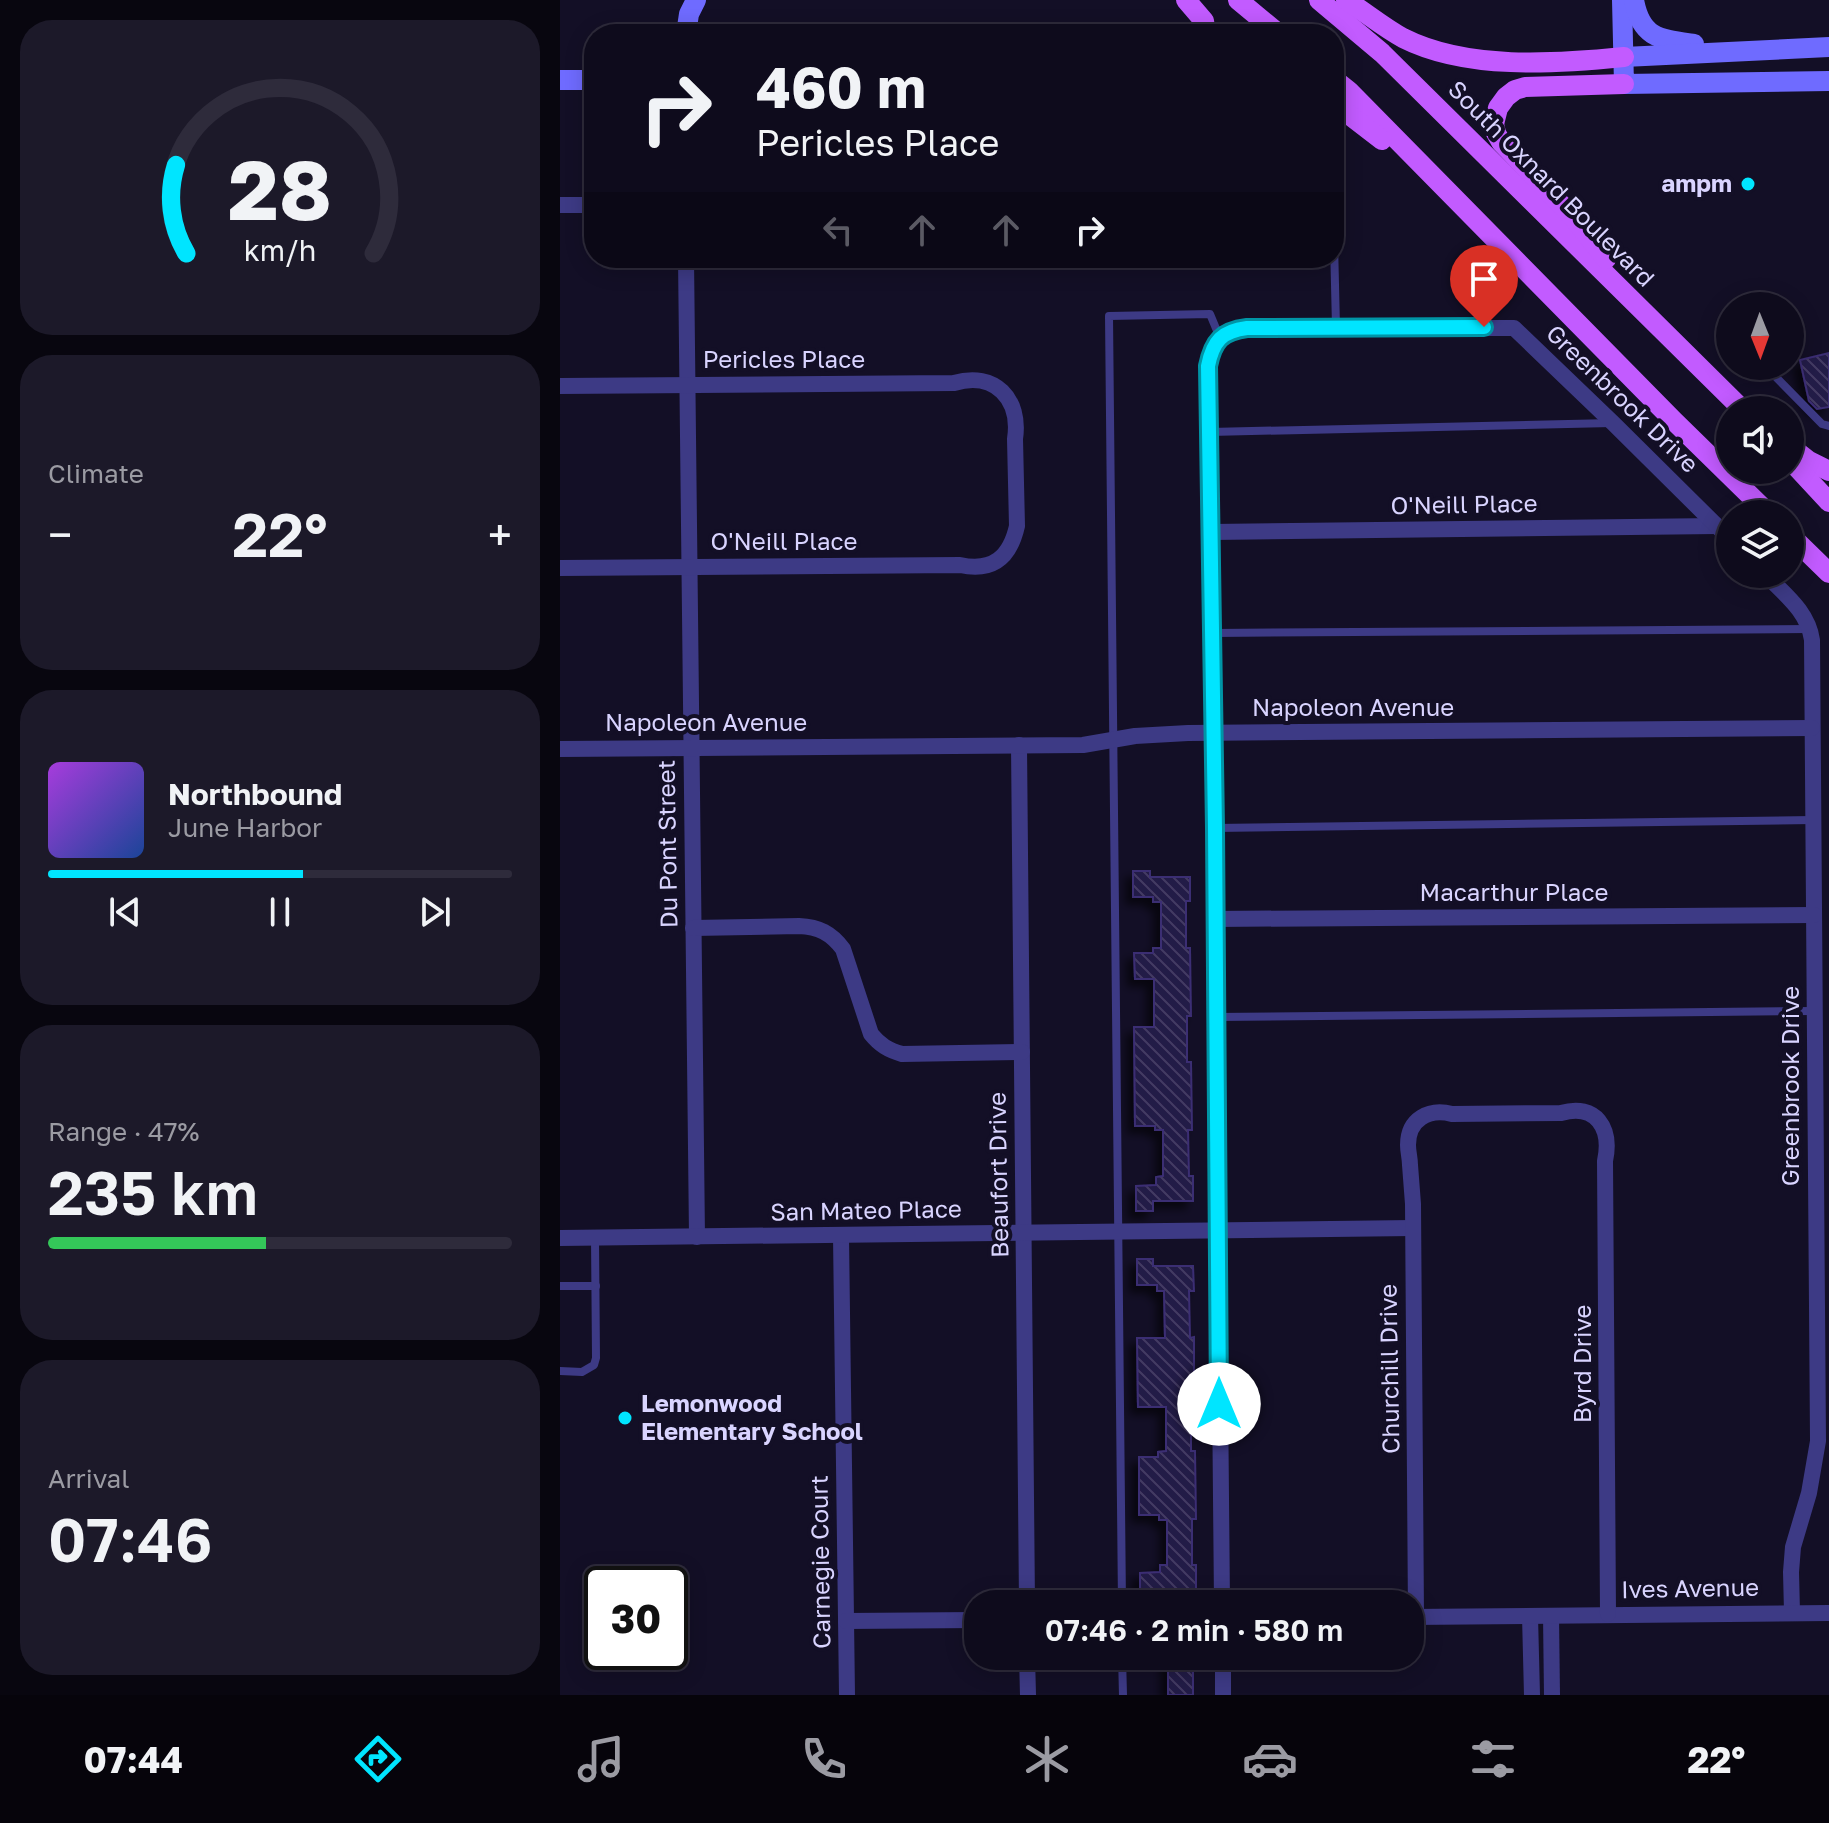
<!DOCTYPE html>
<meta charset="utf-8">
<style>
body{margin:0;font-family:"Golos Text",sans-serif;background:#1c1929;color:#f1f3f6;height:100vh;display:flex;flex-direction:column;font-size:30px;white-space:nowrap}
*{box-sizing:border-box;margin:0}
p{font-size:26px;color:#9b9ba3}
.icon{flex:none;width:44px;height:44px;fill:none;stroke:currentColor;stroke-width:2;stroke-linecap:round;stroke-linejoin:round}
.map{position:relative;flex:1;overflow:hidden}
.side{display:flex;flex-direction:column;gap:20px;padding:20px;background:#08060f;width:560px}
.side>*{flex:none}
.guide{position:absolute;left:24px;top:24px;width:760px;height:244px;border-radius:32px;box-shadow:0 4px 20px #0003,0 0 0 2px #2e2b3b;background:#0e0b1c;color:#f1f3f6;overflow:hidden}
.needle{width:52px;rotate:179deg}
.controls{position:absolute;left:1156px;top:292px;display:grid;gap:16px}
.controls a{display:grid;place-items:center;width:88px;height:88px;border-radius:50%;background:#0e0b1c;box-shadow:0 4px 20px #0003,0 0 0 2px #2e2b3b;font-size:40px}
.speed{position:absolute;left:24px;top:1566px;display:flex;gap:16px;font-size:40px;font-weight:700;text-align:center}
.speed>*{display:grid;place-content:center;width:104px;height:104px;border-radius:50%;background:#0e0b1c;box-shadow:0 4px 20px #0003,0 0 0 2px #2e2b3b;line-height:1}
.speed .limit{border:4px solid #111;border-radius:12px;background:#fff;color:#111}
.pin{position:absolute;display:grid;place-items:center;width:68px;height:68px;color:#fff;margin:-82px -34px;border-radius:50% 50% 50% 0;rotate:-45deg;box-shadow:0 0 8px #0007}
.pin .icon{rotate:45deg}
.me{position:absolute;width:88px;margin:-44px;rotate:0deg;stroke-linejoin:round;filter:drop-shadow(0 0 6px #0008)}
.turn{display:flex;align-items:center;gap:28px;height:168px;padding:0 40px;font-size:36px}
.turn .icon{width:104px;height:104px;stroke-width:2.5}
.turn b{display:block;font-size:56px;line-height:68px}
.lanes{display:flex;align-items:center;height:76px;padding:0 40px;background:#0003;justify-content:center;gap:40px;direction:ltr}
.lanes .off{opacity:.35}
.big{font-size:60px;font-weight:600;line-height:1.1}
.side .card{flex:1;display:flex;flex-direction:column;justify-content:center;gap:12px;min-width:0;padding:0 28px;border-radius:32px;background:#1c1929}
.side .dial{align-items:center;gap:0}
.dial svg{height:208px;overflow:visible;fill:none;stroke:#2e2b3b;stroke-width:7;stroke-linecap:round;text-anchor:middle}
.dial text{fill:#f1f3f6;stroke:none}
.song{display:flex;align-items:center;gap:24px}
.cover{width:96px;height:96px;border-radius:12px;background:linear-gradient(135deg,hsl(280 70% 55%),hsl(220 70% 35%))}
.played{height:8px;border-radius:4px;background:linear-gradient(90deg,#00e5ff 55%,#2e2b3b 55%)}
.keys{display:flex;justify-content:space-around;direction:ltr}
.heat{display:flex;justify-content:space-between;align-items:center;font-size:44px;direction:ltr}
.charge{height:12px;border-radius:6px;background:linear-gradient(90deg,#34c759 47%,#2e2b3b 0)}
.trip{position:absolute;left:404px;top:1590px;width:460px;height:80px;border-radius:32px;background:#0e0b1c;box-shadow:0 4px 20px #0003,0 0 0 2px #2e2b3b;font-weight:600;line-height:80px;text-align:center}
.dock{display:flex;height:128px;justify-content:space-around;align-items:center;background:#06040b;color:#9b9ba3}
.dock .icon{width:56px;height:56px}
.dock .on{color:#00e5ff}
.dock b{font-size:36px;color:#f1f3f6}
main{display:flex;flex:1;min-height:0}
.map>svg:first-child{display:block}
.building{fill:url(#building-back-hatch);stroke:#3b2d73;stroke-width:2;filter:url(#shadow)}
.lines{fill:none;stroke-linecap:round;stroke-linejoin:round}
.lane{stroke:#3d3a85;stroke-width:8}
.street{stroke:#3d3a85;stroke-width:16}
.secondary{stroke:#6f6bff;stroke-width:20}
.primary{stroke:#c25bff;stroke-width:20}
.route-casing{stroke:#0095a6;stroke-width:20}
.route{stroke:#00e5ff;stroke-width:14}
.poi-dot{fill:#00e5ff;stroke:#130f26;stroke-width:3}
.labels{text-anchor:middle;stroke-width:8;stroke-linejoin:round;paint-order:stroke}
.street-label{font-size:24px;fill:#d9d4ff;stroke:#130f26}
.poi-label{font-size:24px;font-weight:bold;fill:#d9d4ff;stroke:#130f26;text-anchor:end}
</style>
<main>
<section class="side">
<div class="card dial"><svg viewBox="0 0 100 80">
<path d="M14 69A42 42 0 1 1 86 69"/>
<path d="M14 69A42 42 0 0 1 10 35" stroke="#00e5ff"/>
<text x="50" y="56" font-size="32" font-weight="700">28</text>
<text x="50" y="72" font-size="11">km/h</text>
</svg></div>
<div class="card"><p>Climate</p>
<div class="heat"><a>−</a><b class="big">22°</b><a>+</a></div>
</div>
<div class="card">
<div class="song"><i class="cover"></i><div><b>Northbound</b><p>June Harbor</p></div></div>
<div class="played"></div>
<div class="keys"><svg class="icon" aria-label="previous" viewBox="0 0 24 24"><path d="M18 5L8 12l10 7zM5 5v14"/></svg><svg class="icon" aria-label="pause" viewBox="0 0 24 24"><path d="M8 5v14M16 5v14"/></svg><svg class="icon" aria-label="next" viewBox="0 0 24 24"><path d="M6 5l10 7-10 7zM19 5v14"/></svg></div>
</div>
<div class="card"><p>Range · 47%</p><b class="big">235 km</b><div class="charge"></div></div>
<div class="card"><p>Arrival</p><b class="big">07:46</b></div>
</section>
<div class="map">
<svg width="1269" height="1695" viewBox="0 0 1269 1695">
<defs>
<pattern id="building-back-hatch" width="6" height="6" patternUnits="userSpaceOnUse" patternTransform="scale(2)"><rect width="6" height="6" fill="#241b47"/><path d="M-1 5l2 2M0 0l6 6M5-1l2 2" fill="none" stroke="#433b63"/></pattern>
<filter id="shadow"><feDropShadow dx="-7" dy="7" stdDeviation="4" flood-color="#0009"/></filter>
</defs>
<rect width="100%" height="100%" fill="#130f26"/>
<g class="building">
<path d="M 1269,353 L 1269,407 L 1257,409 L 1249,401 L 1240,360 Z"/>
<path d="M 573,871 L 590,871 L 590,877 L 630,877 L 630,901 L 626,901 L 626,948 L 630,948 L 631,1016 L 627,1016 L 627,1062 L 631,1062 L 632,1130 L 628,1130 L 629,1176 L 633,1176 L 633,1201 L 593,1201 L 593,1211 L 576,1211 L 576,1186 L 596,1185 L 596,1177 L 603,1176 L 603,1130 L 595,1130 L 595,1126 L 575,1126 L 574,1027 L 594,1027 L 594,979 L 575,979 L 574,953 L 593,953 L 593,948 L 601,948 L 601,902 L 593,902 L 593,897 L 573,897 Z"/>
<path d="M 577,1259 L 593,1259 L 593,1266 L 633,1266 L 634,1291 L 629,1291 L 630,1338 L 634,1337 L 634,1405 L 631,1405 L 631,1451 L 635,1451 L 636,1519 L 632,1519 L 632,1565 L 636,1565 L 636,1590 L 597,1591 L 597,1598 L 580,1598 L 580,1573 L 600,1572 L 600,1565 L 607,1565 L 607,1520 L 599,1520 L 599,1515 L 579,1515 L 579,1457 L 598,1457 L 598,1452 L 606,1451 L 606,1407 L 578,1407 L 577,1338 L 605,1338 L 604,1291 L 597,1291 L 597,1285 L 577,1285 Z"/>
<rect x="608" y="1656" width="25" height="39"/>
</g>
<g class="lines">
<g class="lane">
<path d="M 774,242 L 776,327"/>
<path d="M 1205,366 L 1262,424 L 1269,426"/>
<path d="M 650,432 L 1052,423"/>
<path d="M 653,633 L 1249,629"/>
<path d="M 655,828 L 1253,820"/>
<path d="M 656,1017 L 1255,1011"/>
<path d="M 0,1286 L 36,1286"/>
<path d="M 0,1371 L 22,1372 L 34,1365 L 36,1358 L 35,1238"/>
<path d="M 562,1604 L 549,316 L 650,314 L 660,338"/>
<path d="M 562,1656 L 563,1695"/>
</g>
<g class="street">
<path d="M 0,205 L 34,205"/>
<path d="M 126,258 L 137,1237"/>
<path d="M 0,386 L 394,383 C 435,371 461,399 455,439 L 457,526 C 450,557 433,572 400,565 L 0,568"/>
<path d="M 652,532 L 1157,526"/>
<path d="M 1205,574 C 1224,594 1248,611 1252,640 L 1258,1441 L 1249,1493 L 1233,1547 L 1231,1572 L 1232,1612"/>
<path d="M 459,745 L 467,1604"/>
<path d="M 0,749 L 523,745 L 575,736 L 628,733 L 1252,728"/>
<path d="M 655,919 L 1254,915"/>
<path d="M 133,928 L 239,926 C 259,927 271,933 283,949 L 311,1034 C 320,1045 328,1050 342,1054 L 462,1052"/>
<path d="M 281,1236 L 287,1695"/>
<path d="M 0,1238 L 853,1228"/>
<path d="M 662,1604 L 652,532 L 648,366 C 653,341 661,331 687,328 L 954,328 L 1053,423 L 1170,539"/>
<path d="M 970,1616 L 972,1695"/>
<path d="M 991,1616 L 992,1695"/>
<path d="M 850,1617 L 1269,1613"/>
<path d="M 856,1617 L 853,1204 C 852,1191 851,1178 850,1165 C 850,1158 848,1152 848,1145 C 848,1119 869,1108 892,1114 L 1001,1113 C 1036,1103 1052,1128 1045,1161 L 1048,1614"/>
<path d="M 286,1621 L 418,1620"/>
<path d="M 467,1656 L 468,1695"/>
<path d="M 663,1656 L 663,1695"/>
</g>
<g class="secondary">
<path d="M 1062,0 L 1064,84 L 1269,81"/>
<path d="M 1074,0 C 1081,38 1099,39 1134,44"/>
<path d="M 126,34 L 129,14 L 136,0"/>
<path d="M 1064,57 L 1269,47"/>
<path d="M 0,80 L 34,80"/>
</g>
<g class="primary">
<path d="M 626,0 L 644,21 L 646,34"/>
<path d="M 678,0 L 719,34"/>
<path d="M 759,0 L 822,53 L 1183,410"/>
<path d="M 786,0 C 805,12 823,27 843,38 C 906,70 994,64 1064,57"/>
<path d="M 774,79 L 789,91 L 1114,421 L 1209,514"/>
<path d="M 774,105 L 783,110 L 822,140"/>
<path d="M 1046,259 L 1012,216 L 941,142 L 936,133 L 934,124 L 938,108 L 946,97 L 955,90 L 965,87 L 1064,84"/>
<path d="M 1230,446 L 1249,461 L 1269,471"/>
<path d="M 1230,460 L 1269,502"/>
<path d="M 1230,535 L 1269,573"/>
</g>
</g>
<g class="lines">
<defs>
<path id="route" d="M 659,1404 L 655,828 L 648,366 C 653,341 662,331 687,328 L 924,327"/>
</defs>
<use href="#route" class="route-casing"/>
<use href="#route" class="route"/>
</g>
<g class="poi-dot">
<circle cx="1188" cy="184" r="8"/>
<circle cx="65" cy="1418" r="8"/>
</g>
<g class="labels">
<g class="street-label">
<text transform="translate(991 184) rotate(45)" y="8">South Oxnard Boulevard</text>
<text x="224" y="368">Pericles Place</text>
<text transform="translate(1062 399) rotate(44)" y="8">Greenbrook Drive</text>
<text transform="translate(904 505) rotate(-1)" y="8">O'Neill Place</text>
<text x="224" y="550">O'Neill Place</text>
<text x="793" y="716">Napoleon Avenue</text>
<text x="146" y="731">Napoleon Avenue</text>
<text transform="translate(108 844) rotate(-91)" y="8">Du Pont Street</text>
<text x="954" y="901">Macarthur Place</text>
<text transform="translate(1231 1086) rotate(-90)" y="8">Greenbrook Drive</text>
<text transform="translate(439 1175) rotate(-91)" y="8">Beaufort Drive</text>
<text transform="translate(306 1211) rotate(-1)" y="8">San Mateo Place</text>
<text transform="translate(1023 1364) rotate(-90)" y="8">Byrd Drive</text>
<text transform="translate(830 1369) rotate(-91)" y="8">Churchill Drive</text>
<text transform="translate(261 1562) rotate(-91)" y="8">Carnegie Court</text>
<text transform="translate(1130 1589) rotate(-1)" y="8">Ives Avenue</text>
</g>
<g class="poi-label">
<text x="1172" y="192">ampm</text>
<text x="81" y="1412" text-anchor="start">Lemonwood<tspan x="81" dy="28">Elementary School</tspan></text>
</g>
</g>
</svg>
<div class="controls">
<a><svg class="needle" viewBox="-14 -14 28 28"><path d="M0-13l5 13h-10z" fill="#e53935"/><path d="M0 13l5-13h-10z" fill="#9b9ba3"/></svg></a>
<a><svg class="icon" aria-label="sound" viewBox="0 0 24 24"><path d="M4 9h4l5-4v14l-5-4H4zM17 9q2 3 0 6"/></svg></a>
<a><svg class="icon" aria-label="layers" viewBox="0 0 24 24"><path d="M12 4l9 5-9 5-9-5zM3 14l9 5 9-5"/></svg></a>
</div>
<div class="speed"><div class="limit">30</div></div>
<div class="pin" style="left:924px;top:327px;background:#d93025"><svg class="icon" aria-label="arrive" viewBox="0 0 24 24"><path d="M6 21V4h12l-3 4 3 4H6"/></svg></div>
<svg class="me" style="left:659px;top:1404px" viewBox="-20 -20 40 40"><circle r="19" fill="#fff"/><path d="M0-13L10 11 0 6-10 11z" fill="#00e5ff"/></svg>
<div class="trip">07:46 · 2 min · 580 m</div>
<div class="guide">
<div class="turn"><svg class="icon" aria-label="right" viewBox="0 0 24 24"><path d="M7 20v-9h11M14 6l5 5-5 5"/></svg><div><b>460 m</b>Pericles Place</div></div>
<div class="lanes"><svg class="icon off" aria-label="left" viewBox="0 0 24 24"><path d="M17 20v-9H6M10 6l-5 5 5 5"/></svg><svg class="icon off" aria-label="ahead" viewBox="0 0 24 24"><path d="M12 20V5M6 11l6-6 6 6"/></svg><svg class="icon off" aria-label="ahead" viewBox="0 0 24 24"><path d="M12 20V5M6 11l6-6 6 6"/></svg><svg class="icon" aria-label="right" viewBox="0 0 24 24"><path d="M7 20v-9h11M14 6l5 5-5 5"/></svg></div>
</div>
</div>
</main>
<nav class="dock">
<b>07:44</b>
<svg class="icon on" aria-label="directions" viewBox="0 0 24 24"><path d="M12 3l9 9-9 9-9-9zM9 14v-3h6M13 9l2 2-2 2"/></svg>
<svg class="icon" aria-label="music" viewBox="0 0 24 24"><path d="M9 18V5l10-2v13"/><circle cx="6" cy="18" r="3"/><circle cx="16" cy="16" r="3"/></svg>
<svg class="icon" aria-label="phone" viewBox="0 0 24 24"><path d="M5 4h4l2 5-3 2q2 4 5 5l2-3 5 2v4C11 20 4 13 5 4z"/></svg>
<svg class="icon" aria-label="climate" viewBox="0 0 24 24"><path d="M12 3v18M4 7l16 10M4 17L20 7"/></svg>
<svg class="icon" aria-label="car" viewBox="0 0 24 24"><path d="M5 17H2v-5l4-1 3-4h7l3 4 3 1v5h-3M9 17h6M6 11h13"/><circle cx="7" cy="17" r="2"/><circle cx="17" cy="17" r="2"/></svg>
<svg class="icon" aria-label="filters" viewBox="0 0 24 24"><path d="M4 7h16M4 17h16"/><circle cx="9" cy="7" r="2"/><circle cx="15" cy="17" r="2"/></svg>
<b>22°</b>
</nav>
